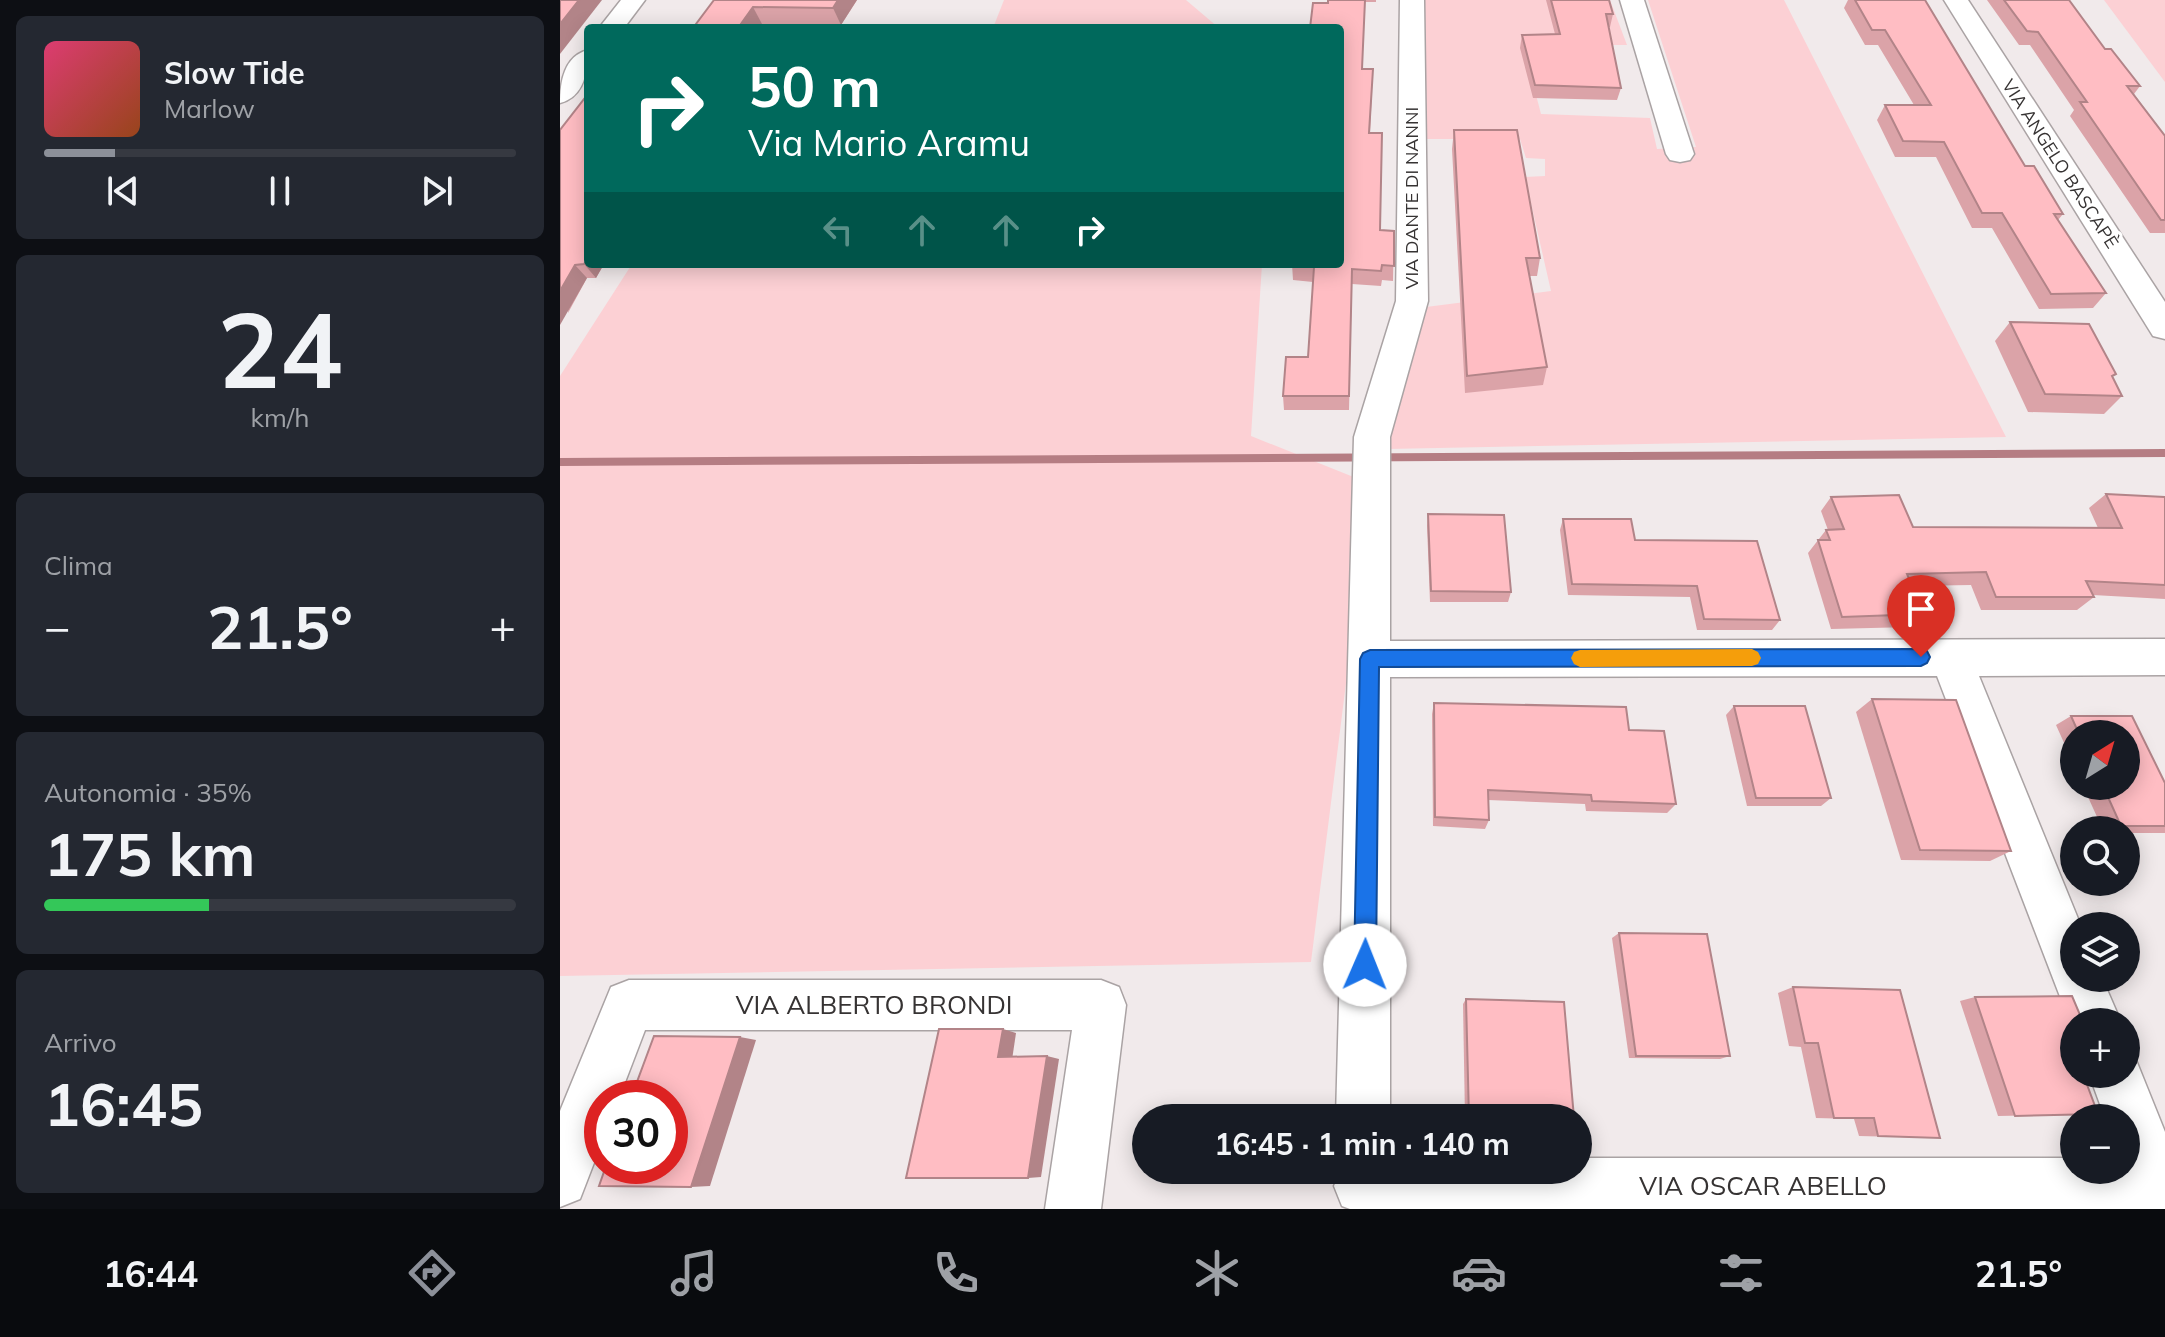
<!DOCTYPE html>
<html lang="it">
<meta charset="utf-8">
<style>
body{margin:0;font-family:Mulish,sans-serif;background:#242831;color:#f1f3f6;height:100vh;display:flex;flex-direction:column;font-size:30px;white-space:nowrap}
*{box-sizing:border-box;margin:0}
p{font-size:26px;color:#9ea1a6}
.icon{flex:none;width:44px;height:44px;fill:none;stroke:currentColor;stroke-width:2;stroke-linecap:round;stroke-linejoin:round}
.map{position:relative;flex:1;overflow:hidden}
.drawer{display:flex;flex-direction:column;gap:16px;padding:16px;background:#0d0f14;width:560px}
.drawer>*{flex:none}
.banner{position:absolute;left:24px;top:24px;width:760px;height:244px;border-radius:8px;box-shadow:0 4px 20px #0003;background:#00695c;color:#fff;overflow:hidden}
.needle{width:52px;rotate:37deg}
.controls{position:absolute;left:1500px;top:720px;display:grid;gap:16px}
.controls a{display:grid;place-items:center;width:80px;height:80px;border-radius:50%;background:#171b24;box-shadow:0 4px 20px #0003;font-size:40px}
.speed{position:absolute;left:24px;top:1080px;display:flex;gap:16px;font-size:40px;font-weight:700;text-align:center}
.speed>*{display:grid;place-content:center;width:104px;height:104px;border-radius:50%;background:#171b24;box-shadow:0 4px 20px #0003;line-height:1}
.speed .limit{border:12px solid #d22;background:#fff;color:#111}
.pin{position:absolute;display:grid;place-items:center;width:68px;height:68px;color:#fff;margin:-82px -34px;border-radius:50% 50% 50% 0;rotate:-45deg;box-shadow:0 0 8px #0007}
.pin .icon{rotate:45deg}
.me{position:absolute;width:88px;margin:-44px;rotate:1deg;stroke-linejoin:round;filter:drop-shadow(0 0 6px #0008)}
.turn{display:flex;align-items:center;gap:28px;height:168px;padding:0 32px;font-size:36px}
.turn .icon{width:104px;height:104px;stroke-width:2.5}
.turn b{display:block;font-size:56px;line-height:68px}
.lanes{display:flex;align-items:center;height:76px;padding:0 32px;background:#0003;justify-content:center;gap:40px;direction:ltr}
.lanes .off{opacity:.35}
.big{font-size:60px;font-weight:700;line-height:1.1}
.drawer .card{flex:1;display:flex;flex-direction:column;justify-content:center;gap:12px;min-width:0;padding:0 28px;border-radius:12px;background:#242831}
.drawer .dial{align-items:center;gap:0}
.dial b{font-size:104px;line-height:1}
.song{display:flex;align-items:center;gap:24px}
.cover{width:96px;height:96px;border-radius:12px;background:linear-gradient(135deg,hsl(340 70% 55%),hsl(20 70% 35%))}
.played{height:8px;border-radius:4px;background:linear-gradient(90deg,#8c9099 15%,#363941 15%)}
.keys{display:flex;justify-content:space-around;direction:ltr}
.heat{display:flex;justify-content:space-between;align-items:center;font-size:44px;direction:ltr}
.charge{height:12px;border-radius:6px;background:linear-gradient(90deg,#34c759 35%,#363941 0)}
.trip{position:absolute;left:572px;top:1104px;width:460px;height:80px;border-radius:40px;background:#171b24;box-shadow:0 4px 20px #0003;font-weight:700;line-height:80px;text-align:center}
.menu{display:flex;height:128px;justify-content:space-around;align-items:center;background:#090b0e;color:#9ea1a6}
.menu .icon{width:56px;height:56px}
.menu .on{color:#8c9099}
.menu b{font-size:36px;color:#f1f3f6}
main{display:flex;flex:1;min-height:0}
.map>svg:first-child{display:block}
.green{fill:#fcd0d4}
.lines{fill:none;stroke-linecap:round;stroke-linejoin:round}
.stream{fill:#b57d83;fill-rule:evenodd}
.minor-casing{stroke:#aaa3a4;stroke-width:3}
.minor{fill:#fff;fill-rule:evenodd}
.wall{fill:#dba3a8}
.shaded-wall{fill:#b28488}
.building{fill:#ffbdc3;stroke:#b28488;stroke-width:2}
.route{fill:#1a73e8;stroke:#114b97;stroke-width:2}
.slow{fill:#f59e0b}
.labels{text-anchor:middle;stroke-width:6;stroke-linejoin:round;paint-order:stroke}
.far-street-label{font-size:18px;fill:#363333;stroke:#fff}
.near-street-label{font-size:26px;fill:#363333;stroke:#fff}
</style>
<main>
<section class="drawer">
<div class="card">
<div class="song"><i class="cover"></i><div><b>Slow Tide</b><p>Marlow</p></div></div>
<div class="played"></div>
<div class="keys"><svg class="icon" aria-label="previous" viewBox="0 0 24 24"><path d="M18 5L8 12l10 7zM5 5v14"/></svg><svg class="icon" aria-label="pause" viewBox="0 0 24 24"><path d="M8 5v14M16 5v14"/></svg><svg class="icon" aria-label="next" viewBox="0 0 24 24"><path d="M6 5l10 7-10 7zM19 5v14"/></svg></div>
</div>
<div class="card dial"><b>24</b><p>km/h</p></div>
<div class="card"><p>Clima</p>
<div class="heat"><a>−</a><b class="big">21.5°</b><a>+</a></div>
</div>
<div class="card"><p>Autonomia · 35%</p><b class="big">175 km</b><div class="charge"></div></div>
<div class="card"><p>Arrivo</p><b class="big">16:45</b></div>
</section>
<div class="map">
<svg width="1605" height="1209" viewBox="0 0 1605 1209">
<rect width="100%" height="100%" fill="#f1eaeb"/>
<g class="green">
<path d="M 444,0 L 626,0 L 659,28 L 433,28 Z"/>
<path d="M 858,0 L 1050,0 L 1067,45 L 963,45 L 981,114 L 1090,118 L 1097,149 L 1136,147 L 1088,0 L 1224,0 L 1446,437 L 827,449 L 866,307 L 991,291 L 965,177 L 985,176 L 985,159 L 966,158 L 960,139 L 859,139 Z"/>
<path d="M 1544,0 L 1605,0 L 1605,82 Z"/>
<path d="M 72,264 L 702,264 L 691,436 L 811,484 L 751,962 L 0,976 L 0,376 Z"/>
</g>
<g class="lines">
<path class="stream" d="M 1605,449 L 1605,457 L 0,466 L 0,458 Z"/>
<defs>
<g id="minor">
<path d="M 61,0 L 85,0 L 64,28 L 39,28 Z"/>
<path d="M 840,0 L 864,0 L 868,301 L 830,437 L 830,641 L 1605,639 L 1605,675 L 1419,676 L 1521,926 L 1514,926 L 1514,978 L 1542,978 L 1561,1022 L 1514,1022 L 1514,1033 L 1377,676 L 830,677 L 830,1118 L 776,1118 L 794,437 L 836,301 Z"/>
<path d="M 1060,0 L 1084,0 L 1134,154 L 1130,160 L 1120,162 L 1110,160 L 1106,154 Z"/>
<path d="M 1384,0 L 1408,0 L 1605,302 L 1605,339 L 1593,336 Z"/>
<path d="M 28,50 C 28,71 24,97 0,103 C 0,82 4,56 28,50 Z"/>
<path d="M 69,980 L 541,980 L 559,987 L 566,1005 L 541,1209 L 485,1209 L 512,1030 L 85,1030 L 59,1098 L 42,1098 L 42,1142 L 20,1199 L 0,1207 L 0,1111 L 51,987 Z"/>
<path d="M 1566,1052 L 1574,1055 L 1605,1132 L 1605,1209 L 790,1209 L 782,1206 L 774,1186 L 781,1170 L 1018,1170 L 1018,1158 L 1514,1158 L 1514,1170 L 1566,1170 L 1566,1118 L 1545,1118 L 1529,1074 L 1566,1074 Z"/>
</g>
</defs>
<use href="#minor" class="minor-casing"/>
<use href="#minor" class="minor"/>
</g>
<g class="wall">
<path d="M 154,0 L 297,0 L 281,25 L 202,24 L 199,28 L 133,28 Z"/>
<path d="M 768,0 L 816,0 L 816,2 L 805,2 L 802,69 L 813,69 L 810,133 L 820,230 L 834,231 L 833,281 L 822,280 L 821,286 L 792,284 L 789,410 L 724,410 L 723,396 L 748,357 L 753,282 L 733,280 L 732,264 L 780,264 Z"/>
<path d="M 986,0 L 1049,0 L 1053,14 L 1050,27 L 1048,27 L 1061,88 L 1057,100 L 973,98 L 960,48 L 962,35 L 995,34 Z"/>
<path d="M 1288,0 L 1365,0 L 1465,166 L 1503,214 L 1498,220 L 1546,293 L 1533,308 L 1479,309 L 1432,228 L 1412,228 L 1376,157 L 1335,157 L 1317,120 L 1325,105 L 1354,105 L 1318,45 L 1305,45 L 1284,8 Z"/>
<path d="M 1427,0 L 1509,0 L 1545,49 L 1580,86 L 1574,94 L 1605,136 L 1605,233 L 1590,233 L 1510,116 L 1514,110 L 1470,45 L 1459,45 Z"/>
<path d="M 28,94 L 28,264 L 44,264 L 36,278 L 27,278 L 8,313 Z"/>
<path d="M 894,130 L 980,258 L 977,276 L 969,276 L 987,367 L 983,385 L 905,393 L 892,149 Z"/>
<path d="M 1450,322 L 1553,378 L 1562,396 L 1544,414 L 1468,412 L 1435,341 Z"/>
<path d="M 1546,494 L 1605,497 L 1605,599 L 1533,595 L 1534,597 L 1517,610 L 1421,610 L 1411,585 L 1352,586 L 1364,614 L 1351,627 L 1271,629 L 1248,553 L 1266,530 L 1268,530 L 1261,511 L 1271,497 L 1353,527 L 1538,528 L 1529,508 Z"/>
<path d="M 868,514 L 951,592 L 948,602 L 870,602 L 867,526 Z"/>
<path d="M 1003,519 L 1075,540 L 1220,620 L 1212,630 L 1137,630 L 1130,597 L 1008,595 L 1000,530 Z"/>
<path d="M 1312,699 L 1451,851 L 1430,861 L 1341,860 L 1296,712 Z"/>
<path d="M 874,703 L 1069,730 L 1116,804 L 1107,813 L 1026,811 L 1025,804 L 928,800 L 929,820 L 925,829 L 873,826 L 872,714 Z"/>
<path d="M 1174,706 L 1271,798 L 1261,806 L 1187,806 L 1166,715 Z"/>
<path d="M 1511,716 L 1572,716 L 1605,783 L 1605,833 L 1566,833 L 1566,830 L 1543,830 L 1523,786 L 1566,786 L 1566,734 L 1514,734 L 1514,765 L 1496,725 Z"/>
<path d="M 1059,933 L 1170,1056 L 1160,1059 L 1069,1058 L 1052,938 Z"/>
<path d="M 1233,987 L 1380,1138 L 1299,1136 L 1294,1119 L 1256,1118 L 1241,1047 L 1229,1046 L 1218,993 Z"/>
<path d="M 1415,997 L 1514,1022 L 1514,1032 L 1507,1033 L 1538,1114 L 1438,1116 L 1400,1001 Z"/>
<path d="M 906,999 L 1014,1118 L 905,1118 L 903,1004 Z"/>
</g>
<g class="shaded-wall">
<path d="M 19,0 L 42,0 L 0,54 L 0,24 Z"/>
<path d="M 278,0 L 297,0 L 281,25 L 273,8 Z"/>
<path d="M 193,7 L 202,24 L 199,28 L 178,28 Z"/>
<path d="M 28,258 L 28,264 L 44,264 L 36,278 L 24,264 Z"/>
<path d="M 15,265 L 27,278 L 0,325 L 0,291 Z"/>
<path d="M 443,1029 L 456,1033 L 452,1060 L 438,1057 Z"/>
<path d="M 180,1037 L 196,1040 L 150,1186 L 131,1187 Z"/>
<path d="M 487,1056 L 499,1059 L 481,1177 L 468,1178 Z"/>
</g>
<g class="building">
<path d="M 0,0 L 19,0 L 0,24 Z"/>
<path d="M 154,0 L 278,0 L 273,8 L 193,7 L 178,28 L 133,28 Z"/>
<path d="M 768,0 L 805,0 L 802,69 L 813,69 L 809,133 L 822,133 L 820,230 L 834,231 L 834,266 L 822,265 L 821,271 L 792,269 L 789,396 L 723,396 L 726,357 L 748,357 L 754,267 L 731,265 L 732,264 L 780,264 L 780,28 L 750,28 L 753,3 L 768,3 Z"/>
<path d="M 991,0 L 1049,0 L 1053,14 L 1046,14 L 1061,88 L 975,85 L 962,35 L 1000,34 Z"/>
<path d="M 1295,0 L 1365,0 L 1465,166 L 1474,166 L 1503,214 L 1494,214 L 1546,293 L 1491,294 L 1442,213 L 1422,213 L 1384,142 L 1343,141 L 1325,105 L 1371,105 L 1325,30 L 1312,30 Z"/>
<path d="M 1444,0 L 1509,0 L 1545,49 L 1551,49 L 1580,86 L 1567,86 L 1605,136 L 1605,220 L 1601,220 L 1520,102 L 1527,102 L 1478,32 L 1467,31 Z"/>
<path d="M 28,94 L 28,258 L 24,264 L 15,265 L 0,291 L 0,130 Z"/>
<path d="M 894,130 L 957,130 L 980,258 L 966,258 L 987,367 L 907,376 Z"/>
<path d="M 1450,322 L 1529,324 L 1556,374 L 1552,376 L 1562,396 L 1485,394 Z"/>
<path d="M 1546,494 L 1605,497 L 1605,585 L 1526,581 L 1534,597 L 1436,597 L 1426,572 L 1347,574 L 1364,614 L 1282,617 L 1258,540 L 1270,540 L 1266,530 L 1284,529 L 1271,497 L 1339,495 L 1353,527 L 1562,528 Z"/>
<path d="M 868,514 L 944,515 L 951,592 L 871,591 Z"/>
<path d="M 1003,519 L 1071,519 L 1075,540 L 1197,541 L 1220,620 L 1144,619 L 1137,586 L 1012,584 Z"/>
<path d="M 1312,699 L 1396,700 L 1451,851 L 1360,850 Z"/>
<path d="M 874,703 L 1066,707 L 1069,730 L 1104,731 L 1116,804 L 1032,801 L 1031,795 L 928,790 L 929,820 L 875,817 Z"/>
<path d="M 1174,706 L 1245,706 L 1271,798 L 1196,798 Z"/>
<path d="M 1511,716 L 1572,716 L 1605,783 L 1605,826 L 1561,826 L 1543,786 L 1566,786 L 1566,734 L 1519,734 Z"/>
<path d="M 1059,933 L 1147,934 L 1170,1056 L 1076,1056 Z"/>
<path d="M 1233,987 L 1340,990 L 1380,1138 L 1318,1136 L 1314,1118 L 1274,1118 L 1258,1043 L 1245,1043 Z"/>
<path d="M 1512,996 L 1523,1022 L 1514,1022 L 1514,1030 L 1506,1031 L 1514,1051 L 1514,1074 L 1523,1074 L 1538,1114 L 1455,1116 L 1415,997 Z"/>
<path d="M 906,999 L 1004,1002 L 1014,1118 L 909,1118 Z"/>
<path d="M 379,1029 L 443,1029 L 438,1057 L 487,1056 L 468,1178 L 346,1178 Z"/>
<path d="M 94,1036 L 180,1037 L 131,1187 L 39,1186 L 46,1166 L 110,1166 L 110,1098 L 71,1098 Z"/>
</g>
<path class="route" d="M 1361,649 L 1367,651 L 1370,657 L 1367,663 L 1361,666 L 819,667 L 816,965 L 813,973 L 805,976 L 797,973 L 794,965 L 800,659 L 803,653 L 810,650 Z"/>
<path class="slow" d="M 1192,649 L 1198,652 L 1201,658 L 1198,664 L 1192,666 L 1020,667 L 1014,664 L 1011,658 L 1014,652 L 1020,650 Z"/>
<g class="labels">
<g class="far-street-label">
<text transform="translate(1500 164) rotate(57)" y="6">VIA ANGELO BASCAPÈ</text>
<text transform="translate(852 198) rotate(-90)" y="6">VIA DANTE DI NANNI</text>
</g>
<g class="near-street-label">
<text x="314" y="1014">VIA ALBERTO BRONDI</text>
<text x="1203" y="1195">VIA OSCAR ABELLO</text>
</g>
</g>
</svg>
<div class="controls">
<a><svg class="needle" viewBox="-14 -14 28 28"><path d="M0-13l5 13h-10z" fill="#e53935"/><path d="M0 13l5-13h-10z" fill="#9ea1a6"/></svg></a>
<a><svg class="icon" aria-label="search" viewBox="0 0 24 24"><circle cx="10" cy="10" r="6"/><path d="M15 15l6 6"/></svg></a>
<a><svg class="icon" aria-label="layers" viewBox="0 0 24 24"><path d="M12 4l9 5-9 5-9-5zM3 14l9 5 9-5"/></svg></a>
<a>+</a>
<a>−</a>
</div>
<div class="speed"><div class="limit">30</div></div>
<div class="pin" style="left:1361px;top:657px;background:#d93025"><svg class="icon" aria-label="arrive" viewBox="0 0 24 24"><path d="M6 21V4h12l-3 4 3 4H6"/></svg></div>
<svg class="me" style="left:805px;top:965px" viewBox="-20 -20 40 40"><circle r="19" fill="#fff"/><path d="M0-13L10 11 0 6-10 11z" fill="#1a73e8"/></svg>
<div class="trip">16:45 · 1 min · 140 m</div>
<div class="banner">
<div class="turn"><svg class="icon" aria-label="right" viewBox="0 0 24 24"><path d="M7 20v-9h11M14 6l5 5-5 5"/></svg><div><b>50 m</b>Via Mario Aramu</div></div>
<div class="lanes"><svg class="icon off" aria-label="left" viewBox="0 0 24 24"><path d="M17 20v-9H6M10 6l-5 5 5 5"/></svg><svg class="icon off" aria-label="ahead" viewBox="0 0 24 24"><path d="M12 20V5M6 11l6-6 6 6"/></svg><svg class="icon off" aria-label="ahead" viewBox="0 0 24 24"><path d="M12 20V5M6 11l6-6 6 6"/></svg><svg class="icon" aria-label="right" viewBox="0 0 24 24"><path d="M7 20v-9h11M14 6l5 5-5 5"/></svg></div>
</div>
</div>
</main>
<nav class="menu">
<b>16:44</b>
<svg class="icon on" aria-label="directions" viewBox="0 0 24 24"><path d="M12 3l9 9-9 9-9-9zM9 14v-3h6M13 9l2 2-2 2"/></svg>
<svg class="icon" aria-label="music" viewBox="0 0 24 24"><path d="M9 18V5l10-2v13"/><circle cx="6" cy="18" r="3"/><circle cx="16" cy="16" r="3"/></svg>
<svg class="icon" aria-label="phone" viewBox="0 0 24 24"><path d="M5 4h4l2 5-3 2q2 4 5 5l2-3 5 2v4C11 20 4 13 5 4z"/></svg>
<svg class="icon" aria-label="climate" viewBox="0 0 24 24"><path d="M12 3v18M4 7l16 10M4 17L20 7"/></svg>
<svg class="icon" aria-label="car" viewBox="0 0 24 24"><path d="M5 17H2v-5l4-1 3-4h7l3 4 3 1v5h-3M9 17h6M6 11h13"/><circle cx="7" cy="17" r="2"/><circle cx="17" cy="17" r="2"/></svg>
<svg class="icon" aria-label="filters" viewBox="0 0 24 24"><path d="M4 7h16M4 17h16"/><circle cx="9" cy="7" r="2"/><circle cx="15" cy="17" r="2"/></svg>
<b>21.5°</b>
</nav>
